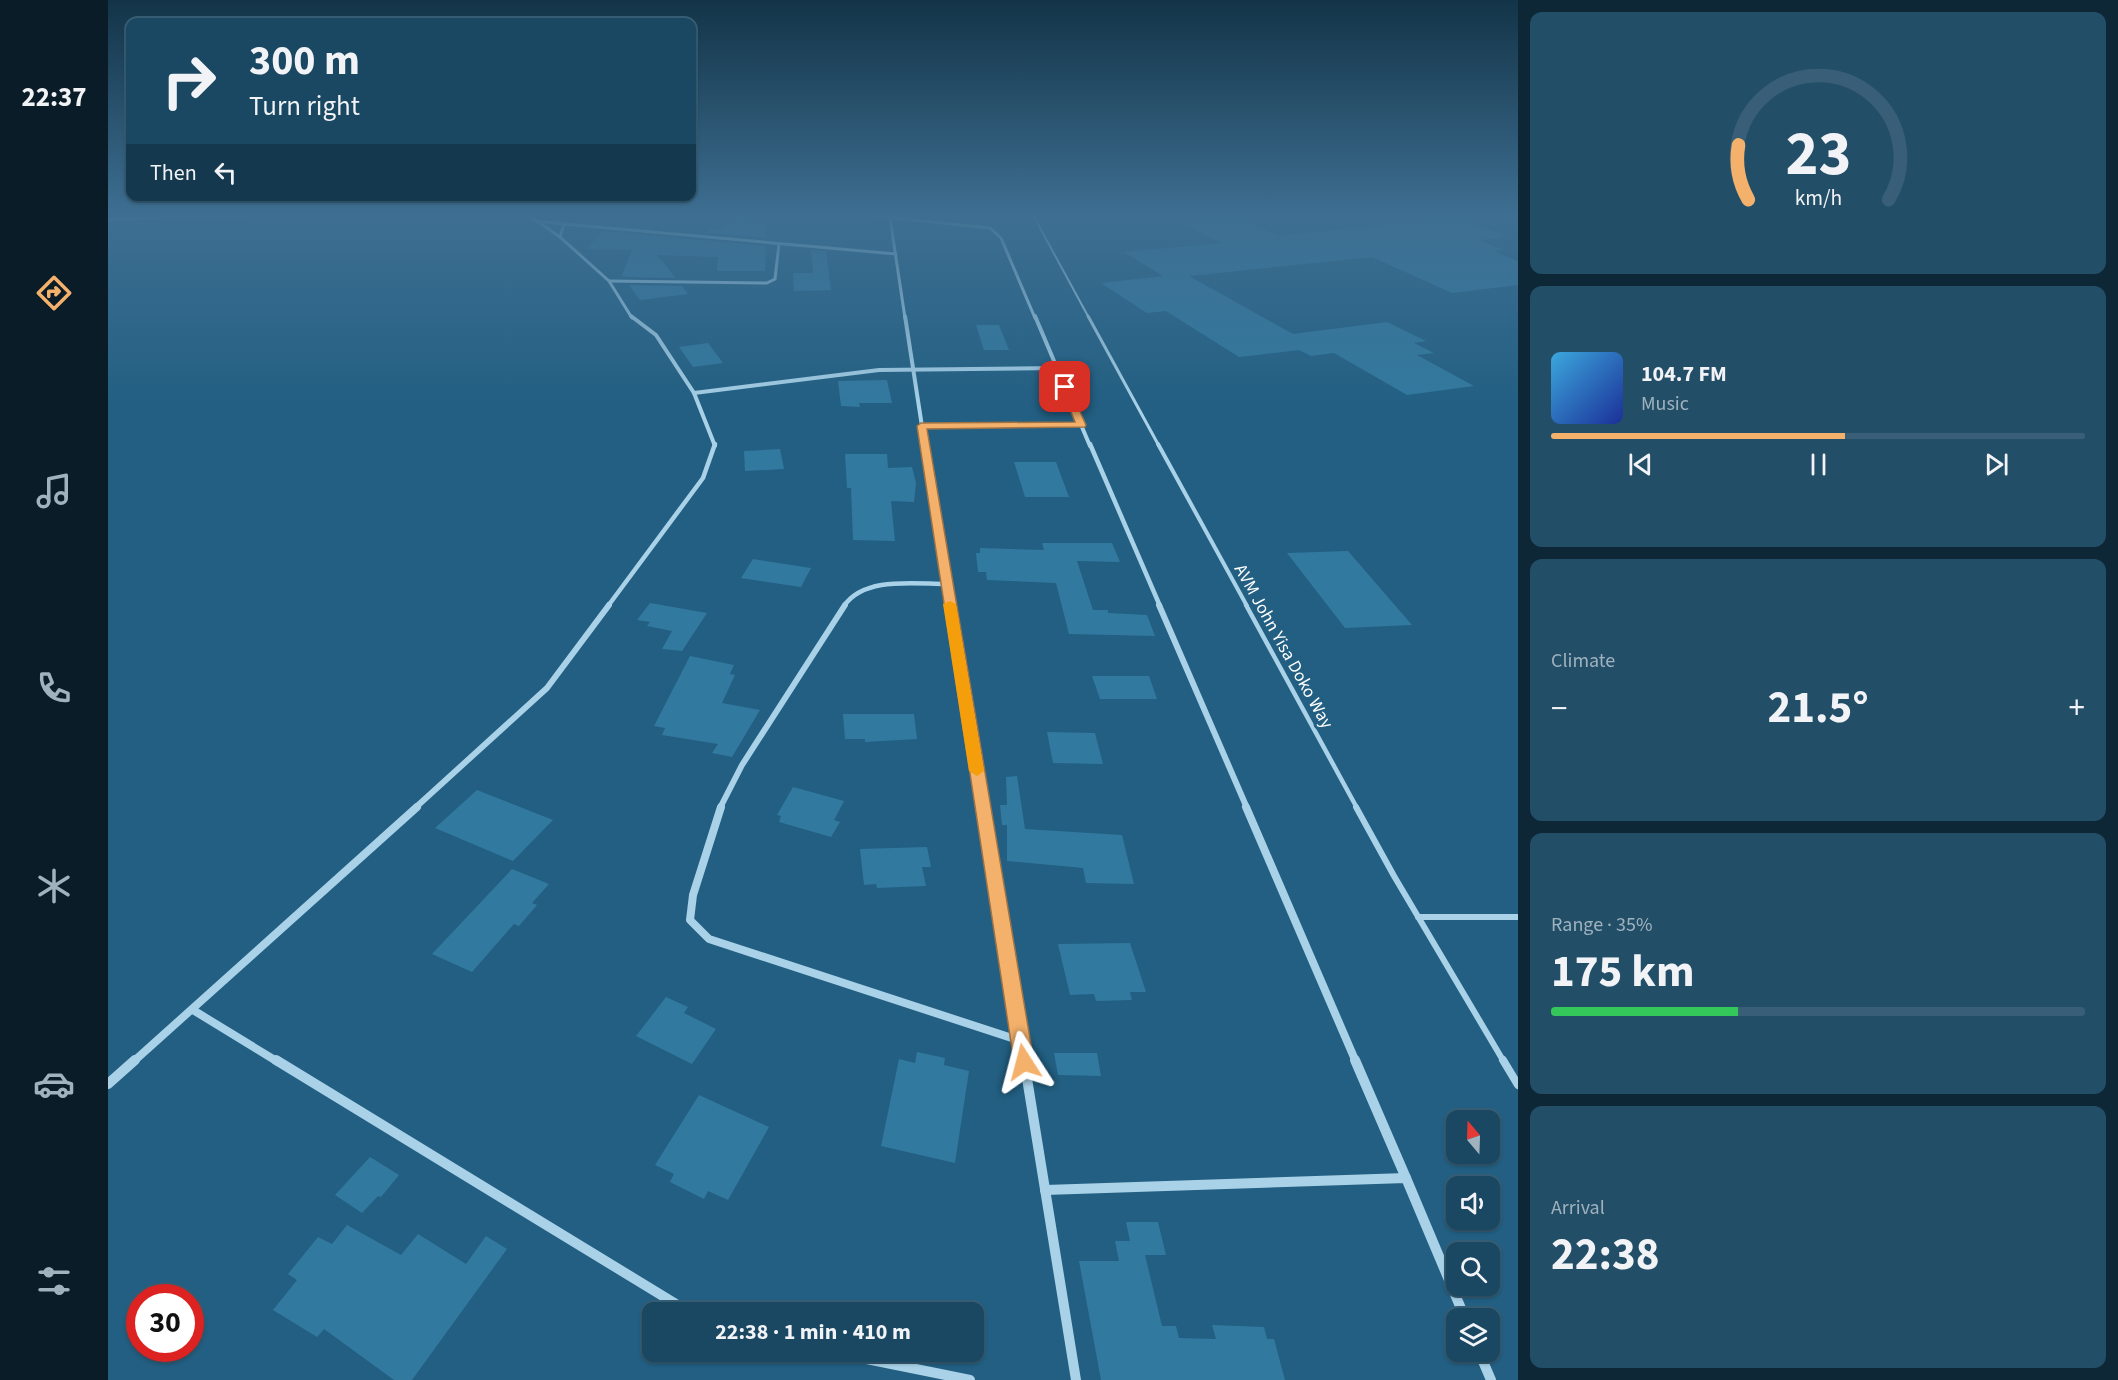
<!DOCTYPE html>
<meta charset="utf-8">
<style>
body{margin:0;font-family:"Source Sans 3",sans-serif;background:#234e68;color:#f1f3f6;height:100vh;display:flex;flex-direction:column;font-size:22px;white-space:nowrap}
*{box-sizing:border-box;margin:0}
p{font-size:20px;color:#9fb2be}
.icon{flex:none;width:33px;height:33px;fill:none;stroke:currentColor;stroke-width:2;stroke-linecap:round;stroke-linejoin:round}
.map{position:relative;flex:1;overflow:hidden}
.drawer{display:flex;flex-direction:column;gap:12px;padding:12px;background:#0e2736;width:600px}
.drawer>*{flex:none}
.guide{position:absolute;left:18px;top:18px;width:570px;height:183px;border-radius:12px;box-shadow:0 2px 4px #0004,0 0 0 2px #385f77;background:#1a4762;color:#f1f3f6;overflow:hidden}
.needle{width:39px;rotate:341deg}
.tools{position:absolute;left:1338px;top:1110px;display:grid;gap:12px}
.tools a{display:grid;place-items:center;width:54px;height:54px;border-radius:12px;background:#1a4762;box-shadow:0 2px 4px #0004,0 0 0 2px #385f77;font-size:30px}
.speed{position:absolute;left:18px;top:1284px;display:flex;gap:12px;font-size:30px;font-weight:700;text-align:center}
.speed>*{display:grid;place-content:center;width:78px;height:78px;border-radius:50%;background:#1a4762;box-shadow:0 2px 4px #0004,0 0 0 2px #385f77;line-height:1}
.speed .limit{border:9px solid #d22;background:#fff;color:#111}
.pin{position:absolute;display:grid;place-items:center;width:51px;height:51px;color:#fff;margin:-26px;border-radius:12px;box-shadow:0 3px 9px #0006}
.me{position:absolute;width:66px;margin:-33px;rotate:351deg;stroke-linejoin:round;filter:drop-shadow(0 0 4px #0008)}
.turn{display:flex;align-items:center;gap:21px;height:126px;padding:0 24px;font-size:27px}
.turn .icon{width:78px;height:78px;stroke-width:2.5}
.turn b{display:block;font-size:42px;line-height:51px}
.then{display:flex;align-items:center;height:57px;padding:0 24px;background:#0003;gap:12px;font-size:22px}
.big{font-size:45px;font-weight:700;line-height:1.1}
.drawer .widget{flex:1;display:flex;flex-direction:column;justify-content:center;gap:9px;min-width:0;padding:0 21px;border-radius:12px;background:#234e68}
.drawer .dial{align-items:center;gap:0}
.dial svg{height:156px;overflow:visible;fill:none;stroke:#385f77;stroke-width:7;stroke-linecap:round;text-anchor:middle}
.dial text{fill:#f1f3f6;stroke:none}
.song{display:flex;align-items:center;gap:18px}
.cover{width:72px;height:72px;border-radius:9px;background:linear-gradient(135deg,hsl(200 70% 55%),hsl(230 70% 35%))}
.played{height:6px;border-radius:3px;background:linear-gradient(90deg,#f4b16b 55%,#385f77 55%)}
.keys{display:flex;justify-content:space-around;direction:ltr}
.heat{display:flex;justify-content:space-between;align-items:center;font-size:33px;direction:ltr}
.charge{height:9px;border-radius:4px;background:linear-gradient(90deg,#34c759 35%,#385f77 0)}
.trip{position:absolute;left:534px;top:1302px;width:342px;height:60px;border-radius:12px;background:#1a4762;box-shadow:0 2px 4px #0004,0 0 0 2px #385f77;font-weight:700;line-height:60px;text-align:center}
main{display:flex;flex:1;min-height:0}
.tabs{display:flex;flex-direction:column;width:108px;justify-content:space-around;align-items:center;background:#0a1c27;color:#9fb2be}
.tabs .icon{width:42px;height:42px}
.tabs .on{color:#f4b16b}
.tabs b{font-size:27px;color:#f1f3f6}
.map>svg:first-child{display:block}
.building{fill:#32799f}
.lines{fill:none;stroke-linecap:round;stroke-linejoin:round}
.lane-far5{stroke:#a9d2e8;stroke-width:2}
.lane-far4{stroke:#a9d2e8;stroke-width:3}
.lane-far3{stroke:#a9d2e8;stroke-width:4}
.lane-far2{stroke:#a9d2e8;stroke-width:4.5}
.lane-far1{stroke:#a9d2e8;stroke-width:6}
.lane{stroke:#a9d2e8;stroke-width:8}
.street-far5{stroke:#a9d2e8;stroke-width:3}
.street-far4{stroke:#a9d2e8;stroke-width:4}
.street-far3{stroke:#a9d2e8;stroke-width:4.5}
.street-far2{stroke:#a9d2e8;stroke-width:6}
.street-far1{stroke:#a9d2e8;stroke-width:8}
.street{stroke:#a9d2e8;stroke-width:10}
.route{fill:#f4b16b;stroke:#9f7346;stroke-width:1.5}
.slow{fill:#f59e0b}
.labels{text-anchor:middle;stroke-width:6;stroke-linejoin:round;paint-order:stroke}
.street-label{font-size:18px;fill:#fff;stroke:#225f82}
</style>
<main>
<nav class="tabs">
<b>22:37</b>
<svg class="icon on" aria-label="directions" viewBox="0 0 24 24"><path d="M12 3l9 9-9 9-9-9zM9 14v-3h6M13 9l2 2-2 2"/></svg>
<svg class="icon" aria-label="music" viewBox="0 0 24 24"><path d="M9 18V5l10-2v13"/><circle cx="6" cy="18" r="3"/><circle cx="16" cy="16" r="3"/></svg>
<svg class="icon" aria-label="phone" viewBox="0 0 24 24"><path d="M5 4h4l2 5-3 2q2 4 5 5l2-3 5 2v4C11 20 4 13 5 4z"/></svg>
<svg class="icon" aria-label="climate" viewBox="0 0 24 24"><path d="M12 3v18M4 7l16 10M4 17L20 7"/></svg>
<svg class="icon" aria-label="car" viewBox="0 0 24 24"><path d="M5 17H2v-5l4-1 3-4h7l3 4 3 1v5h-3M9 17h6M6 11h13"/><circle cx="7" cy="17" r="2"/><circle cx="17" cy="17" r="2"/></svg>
<svg class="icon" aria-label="filters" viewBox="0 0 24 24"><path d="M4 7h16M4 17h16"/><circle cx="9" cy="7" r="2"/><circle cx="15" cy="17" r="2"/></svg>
</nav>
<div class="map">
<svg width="1410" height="1380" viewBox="0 0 1410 1380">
<rect width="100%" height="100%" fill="#225f82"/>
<g class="building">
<path d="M 625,215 L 648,215 L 642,221 L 658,223 L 658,238 L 597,233 L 603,229 L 611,230 Z"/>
<path d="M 1130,217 L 1171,236 L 1348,217 L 1401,237 L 1370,240 L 1396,250 L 1385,251 L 1410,261 L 1410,285 L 1344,293 L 1264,257 L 1081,276 L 1185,334 L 1279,322 L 1318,341 L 1306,343 L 1326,353 L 1309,355 L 1366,386 L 1299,395 L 1226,353 L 1203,356 L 1191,350 L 1131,357 L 1058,311 L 1039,313 L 993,283 L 1055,276 L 1016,252 L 1113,243 L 1073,223 Z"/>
<path d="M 494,231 L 658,246 L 657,271 L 609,271 L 610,257 L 549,255 L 568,278 L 516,277 L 514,275 L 524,250 L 479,249 Z"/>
<path d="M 703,250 L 718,251 L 723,290 L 686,291 L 685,273 L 705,273 Z"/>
<path d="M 521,285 L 574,286 L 580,294 L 532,300 Z"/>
<path d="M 868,325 L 891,325 L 901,350 L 876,350 Z"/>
<path d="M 600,343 L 615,363 L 585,367 L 571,347 Z"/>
<path d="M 779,380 L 784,403 L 751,403 L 752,407 L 733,406 L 730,381 Z"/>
<path d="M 672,449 L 676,469 L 637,471 L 636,451 Z"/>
<path d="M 737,454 L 779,454 L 780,468 L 804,467 L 808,483 L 806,502 L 783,501 L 787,541 L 745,540 L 743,488 L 739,488 Z"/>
<path d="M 906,462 L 948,462 L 961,497 L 917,497 Z"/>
<path d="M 934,543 L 1004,543 L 1012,562 L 969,561 L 985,610 L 1000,610 L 1000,613 L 1039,615 L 1047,636 L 961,634 L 948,583 L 879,580 L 878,572 L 870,572 L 868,553 L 872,553 L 872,548 L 936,550 Z"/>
<path d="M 1240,551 L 1304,625 L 1237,628 L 1179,553 Z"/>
<path d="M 645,559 L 703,568 L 693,587 L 633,578 Z"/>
<path d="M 542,603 L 599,613 L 574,651 L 554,649 L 564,631 L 539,626 L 542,622 L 529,620 Z"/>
<path d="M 582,656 L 626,665 L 622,674 L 627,675 L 614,703 L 652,710 L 624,757 L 604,753 L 610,744 L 554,735 L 557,728 L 546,726 Z"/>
<path d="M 984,676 L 1041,676 L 1049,699 L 992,699 Z"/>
<path d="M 735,714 L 806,714 L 809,739 L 757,742 L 757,739 L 737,739 Z"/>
<path d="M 939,732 L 987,733 L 995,764 L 945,763 Z"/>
<path d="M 909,776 L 917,829 L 1014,835 L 1026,884 L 978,883 L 975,868 L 899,861 L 899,825 L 894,825 L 892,805 L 899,805 L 898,777 Z"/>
<path d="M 685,787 L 736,801 L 726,820 L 732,822 L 723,837 L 671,822 L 673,816 L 669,815 Z"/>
<path d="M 369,790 L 445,820 L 405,861 L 327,828 Z"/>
<path d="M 819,847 L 823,867 L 814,867 L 818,886 L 769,888 L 768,884 L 756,885 L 752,849 Z"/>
<path d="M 404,869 L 441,884 L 424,903 L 429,905 L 411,926 L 406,924 L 364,972 L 324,954 Z"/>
<path d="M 1022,943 L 1038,992 L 1022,992 L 1024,1000 L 988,1001 L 986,994 L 962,995 L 950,944 Z"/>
<path d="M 558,997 L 580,1007 L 576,1013 L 608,1029 L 584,1064 L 528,1036 Z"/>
<path d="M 809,1052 L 837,1058 L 836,1065 L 861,1071 L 847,1163 L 773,1146 L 791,1059 L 807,1063 Z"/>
<path d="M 946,1053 L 989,1053 L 993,1076 L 950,1075 Z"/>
<path d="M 591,1095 L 661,1127 L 620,1200 L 600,1191 L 596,1199 L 562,1182 L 566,1174 L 547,1165 Z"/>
<path d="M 262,1157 L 291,1175 L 273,1197 L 270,1196 L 254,1213 L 227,1195 Z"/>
<path d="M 1018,1222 L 1050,1222 L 1058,1255 L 1037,1255 L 1054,1326 L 1068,1326 L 1071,1338 L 1108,1339 L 1104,1325 L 1156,1327 L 1159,1339 L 1166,1339 L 1177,1380 L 993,1380 L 971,1261 L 1011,1261 L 1007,1241 L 1022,1241 Z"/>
<path d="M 239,1225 L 293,1255 L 310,1234 L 358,1264 L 378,1236 L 399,1249 L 304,1380 L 286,1380 L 216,1329 L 209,1337 L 165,1310 L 189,1280 L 180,1274 L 210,1237 L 224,1244 Z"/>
</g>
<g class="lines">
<path class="lane-far5" d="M 925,215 L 981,318"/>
<path class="lane-far4" d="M 980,316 L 1051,446"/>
<path class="lane-far3" d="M 1050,444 L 1139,606"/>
<path class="lane-far2" d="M 1138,605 L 1249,808"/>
<g class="lane-far1">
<path d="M 1248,807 L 1286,876 L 1396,1062"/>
<path d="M 1310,917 L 1410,917"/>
</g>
<path class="lane" d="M 1395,1060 L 1410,1085"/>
<g class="street-far5">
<path d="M 417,215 L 429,221 L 456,224 L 452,237 L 501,281 L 524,318"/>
<path d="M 757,215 L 882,228 L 893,238 L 927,318"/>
<path d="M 782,218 L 797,318"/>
<path d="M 0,219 L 184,215"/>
<path d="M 429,221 L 452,237"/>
<path d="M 456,224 L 788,254"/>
<path d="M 501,281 L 659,283 L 667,279 L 671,244"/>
</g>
<g class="street-far4">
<path d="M 523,316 L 548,335 L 586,393 L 607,446"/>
<path d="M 797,316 L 817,446"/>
<path d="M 927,316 L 982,446"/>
<path d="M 586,393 L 771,370 L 949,368"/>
<path d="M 813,426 L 973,425"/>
</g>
<g class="street-far3">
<path d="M 817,444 L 842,606"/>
<path d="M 982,444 L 1052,606"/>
<path d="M 500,606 L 595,478 L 607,444"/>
<path d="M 736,606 C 756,576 807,584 838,584"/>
</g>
<g class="street-far2">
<path d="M 841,605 L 875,808"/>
<path d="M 1051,605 L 1139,808"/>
<path d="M 307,808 L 439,688 L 501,605"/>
<path d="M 612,808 L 634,765 L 737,605"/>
</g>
<g class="street-far1">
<path d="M 613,807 L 585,895 L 582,920 L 601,939 L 913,1041"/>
<path d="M 874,807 L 916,1062"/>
<path d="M 1138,807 L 1248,1062"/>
<path d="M 85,1010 L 170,1062"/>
<path d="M 25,1062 L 309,807"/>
</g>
<g class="street">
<path d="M 168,1060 L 581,1312"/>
<path d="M 916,1060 L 968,1380"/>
<path d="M 1247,1060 L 1298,1178"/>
<path d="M 0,1084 L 27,1060"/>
<path d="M 937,1190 L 1298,1178 L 1357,1318"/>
<path d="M 724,1352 L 862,1380"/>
<path d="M 1371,1352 L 1383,1380"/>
</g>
</g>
<linearGradient id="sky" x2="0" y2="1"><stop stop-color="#133448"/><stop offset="0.53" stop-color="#3e6f92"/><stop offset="1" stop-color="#3e6f92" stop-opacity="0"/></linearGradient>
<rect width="1410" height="408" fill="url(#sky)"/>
<path class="route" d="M 957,384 L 961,387 L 978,425 L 977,427 L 819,429 L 926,1062 L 923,1069 L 916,1071 L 909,1069 L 906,1062 L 809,426 L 813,423 L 967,422 L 953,387 Z"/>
<path class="slow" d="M 842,601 L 848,604 L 876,771 L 869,776 L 861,771 L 835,604 Z"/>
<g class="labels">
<g class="street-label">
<text transform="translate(1176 646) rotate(61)" y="6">AVM John Yisa Doko Way</text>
</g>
</g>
</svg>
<div class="tools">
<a><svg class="needle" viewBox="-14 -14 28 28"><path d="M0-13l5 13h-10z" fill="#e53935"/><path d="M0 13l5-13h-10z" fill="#9fb2be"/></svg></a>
<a><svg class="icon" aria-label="sound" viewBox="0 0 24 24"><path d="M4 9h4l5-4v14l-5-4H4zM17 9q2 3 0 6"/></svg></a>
<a><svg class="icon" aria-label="search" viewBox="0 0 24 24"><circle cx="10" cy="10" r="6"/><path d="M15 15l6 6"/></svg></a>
<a><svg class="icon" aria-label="layers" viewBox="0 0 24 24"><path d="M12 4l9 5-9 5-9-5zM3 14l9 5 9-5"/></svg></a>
</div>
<div class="speed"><div class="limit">30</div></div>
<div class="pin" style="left:957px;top:387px;background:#d93025"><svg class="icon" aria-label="arrive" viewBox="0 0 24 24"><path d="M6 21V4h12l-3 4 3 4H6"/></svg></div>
<svg class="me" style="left:916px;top:1062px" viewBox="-20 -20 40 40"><path d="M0-17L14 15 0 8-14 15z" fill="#f4b16b" stroke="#fff" stroke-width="4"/></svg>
<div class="trip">22:38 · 1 min · 410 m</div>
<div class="guide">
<div class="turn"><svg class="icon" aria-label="right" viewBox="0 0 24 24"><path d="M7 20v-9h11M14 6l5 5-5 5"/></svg><div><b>300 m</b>Turn right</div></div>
<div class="then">Then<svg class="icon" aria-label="left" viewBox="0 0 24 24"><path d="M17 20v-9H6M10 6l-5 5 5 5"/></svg></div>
</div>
</div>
<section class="drawer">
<div class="widget dial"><svg viewBox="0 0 100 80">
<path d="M14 69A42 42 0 1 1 86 69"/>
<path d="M14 69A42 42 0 0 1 9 41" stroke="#f4b16b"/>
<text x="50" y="56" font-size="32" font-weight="700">23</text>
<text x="50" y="72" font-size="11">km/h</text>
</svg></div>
<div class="widget">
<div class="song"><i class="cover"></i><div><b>104.7 FM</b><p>Music</p></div></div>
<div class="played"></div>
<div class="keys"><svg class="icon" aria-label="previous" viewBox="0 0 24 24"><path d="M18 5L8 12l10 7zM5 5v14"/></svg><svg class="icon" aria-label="pause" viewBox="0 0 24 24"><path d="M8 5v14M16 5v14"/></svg><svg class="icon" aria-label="next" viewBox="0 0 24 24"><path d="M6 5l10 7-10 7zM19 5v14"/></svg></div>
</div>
<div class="widget"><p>Climate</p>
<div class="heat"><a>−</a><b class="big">21.5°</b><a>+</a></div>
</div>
<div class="widget"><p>Range · 35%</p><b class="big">175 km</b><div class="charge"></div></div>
<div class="widget"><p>Arrival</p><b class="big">22:38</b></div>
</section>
</main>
